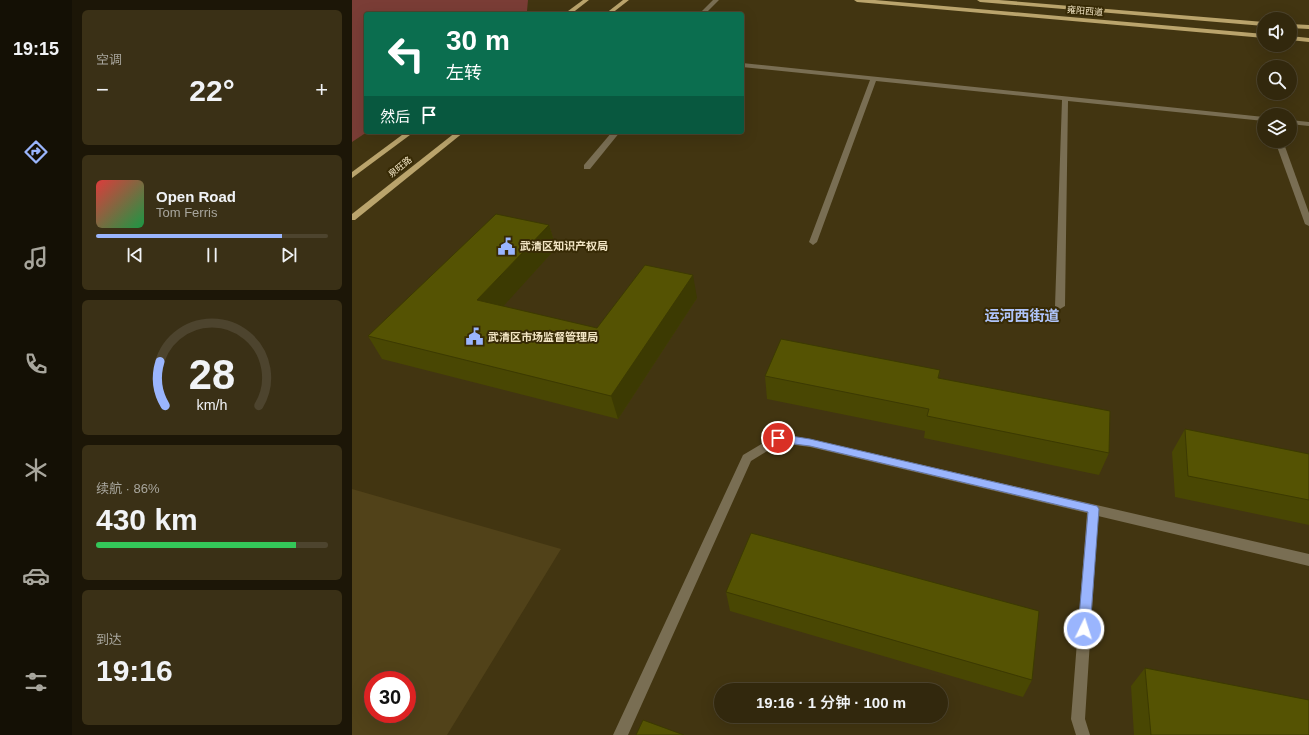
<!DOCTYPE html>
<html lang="zh">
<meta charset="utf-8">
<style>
body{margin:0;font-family:Helvetica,"Noto Sans SC",sans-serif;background:#3a3016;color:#f1f3f6;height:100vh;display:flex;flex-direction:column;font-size:15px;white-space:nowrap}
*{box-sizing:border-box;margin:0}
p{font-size:13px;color:#a8a69d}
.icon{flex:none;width:22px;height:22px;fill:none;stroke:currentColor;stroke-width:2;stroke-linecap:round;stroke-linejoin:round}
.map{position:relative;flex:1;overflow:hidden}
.panel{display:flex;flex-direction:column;gap:10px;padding:10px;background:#1c1607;width:280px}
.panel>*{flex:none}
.top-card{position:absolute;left:12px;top:12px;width:380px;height:122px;border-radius:4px;box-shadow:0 4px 16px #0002,0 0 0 1px #4d442e;background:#0b6e4f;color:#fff;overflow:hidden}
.controls{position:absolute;left:905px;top:12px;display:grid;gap:8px}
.controls a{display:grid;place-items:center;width:40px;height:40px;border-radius:50%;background:#32280d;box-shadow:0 4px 16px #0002,0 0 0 1px #4d442e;font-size:20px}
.speed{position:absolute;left:12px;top:671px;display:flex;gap:8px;font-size:20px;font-weight:700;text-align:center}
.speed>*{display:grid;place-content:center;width:52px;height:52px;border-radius:50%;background:#32280d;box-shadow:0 4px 16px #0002,0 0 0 1px #4d442e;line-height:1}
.speed .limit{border:6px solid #d22;background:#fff;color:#111}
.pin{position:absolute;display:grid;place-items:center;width:34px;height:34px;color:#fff;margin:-17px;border:2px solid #fff;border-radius:50%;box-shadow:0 1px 4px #0007}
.me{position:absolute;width:44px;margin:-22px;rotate:4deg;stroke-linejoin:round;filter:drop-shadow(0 0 3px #0008)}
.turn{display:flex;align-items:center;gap:14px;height:84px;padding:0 16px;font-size:18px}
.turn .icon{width:52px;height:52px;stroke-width:2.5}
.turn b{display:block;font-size:28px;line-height:34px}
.then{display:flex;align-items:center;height:38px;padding:0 16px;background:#0003;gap:8px;font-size:15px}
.big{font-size:30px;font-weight:600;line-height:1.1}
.panel .tile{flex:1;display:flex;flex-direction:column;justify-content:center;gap:6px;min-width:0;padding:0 14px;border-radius:6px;background:#3a3016}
.panel .dial{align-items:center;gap:0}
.dial svg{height:104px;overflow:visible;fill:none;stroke:#4d442e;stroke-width:7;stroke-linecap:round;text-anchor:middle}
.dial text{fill:#f1f3f6;stroke:none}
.song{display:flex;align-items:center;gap:12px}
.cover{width:48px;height:48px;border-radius:6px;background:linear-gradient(135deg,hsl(0 70% 55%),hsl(140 70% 35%))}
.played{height:4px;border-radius:2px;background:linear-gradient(90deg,#9ab5fd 80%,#4d442e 80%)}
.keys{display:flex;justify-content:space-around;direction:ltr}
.heat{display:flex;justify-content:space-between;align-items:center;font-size:22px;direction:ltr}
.charge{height:6px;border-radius:3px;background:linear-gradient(90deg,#34c759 86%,#4d442e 0)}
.trip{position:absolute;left:362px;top:683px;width:234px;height:40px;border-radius:20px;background:#32280d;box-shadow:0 4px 16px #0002,0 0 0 1px #4d442e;font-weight:600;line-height:40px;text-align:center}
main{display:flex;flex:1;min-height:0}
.menu{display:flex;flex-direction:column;width:72px;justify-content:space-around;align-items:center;background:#141005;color:#a8a69d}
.menu .icon{width:28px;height:28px}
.menu .selected{color:#9ab5fd}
.menu b{font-size:18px;color:#f1f3f6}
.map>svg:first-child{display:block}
.built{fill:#514219;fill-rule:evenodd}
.green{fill:#7a3d36}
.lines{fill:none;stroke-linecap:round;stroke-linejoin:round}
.lane{fill:#796e53;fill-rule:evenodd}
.street{fill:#796e53;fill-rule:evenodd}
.primary{fill:#baa46c;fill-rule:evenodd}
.wall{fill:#494703}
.shaded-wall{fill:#3c3a02}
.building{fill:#555303;stroke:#3c3a02}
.route{fill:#9ab5fd;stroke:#6476a4}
.labels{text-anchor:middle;stroke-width:4;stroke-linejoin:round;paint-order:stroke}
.far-street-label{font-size:9px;fill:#f3e6c5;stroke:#372a05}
.poi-label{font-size:11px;font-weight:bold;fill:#f3e6c5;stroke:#372a05;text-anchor:start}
.district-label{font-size:15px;font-weight:bold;fill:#afc4fa;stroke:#372a05}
</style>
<main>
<nav class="menu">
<b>19:15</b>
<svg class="icon selected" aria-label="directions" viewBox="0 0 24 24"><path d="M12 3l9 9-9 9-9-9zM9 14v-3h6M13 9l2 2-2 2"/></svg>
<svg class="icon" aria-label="music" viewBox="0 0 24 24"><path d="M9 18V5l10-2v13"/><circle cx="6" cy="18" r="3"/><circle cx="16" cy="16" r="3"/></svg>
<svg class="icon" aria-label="phone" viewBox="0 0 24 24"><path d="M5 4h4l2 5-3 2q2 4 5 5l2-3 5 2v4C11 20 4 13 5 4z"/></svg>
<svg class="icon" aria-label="climate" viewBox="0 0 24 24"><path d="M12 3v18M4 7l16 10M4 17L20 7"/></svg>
<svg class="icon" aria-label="car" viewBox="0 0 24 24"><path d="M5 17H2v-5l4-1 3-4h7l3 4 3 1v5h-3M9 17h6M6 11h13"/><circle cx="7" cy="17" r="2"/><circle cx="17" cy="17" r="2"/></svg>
<svg class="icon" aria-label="filters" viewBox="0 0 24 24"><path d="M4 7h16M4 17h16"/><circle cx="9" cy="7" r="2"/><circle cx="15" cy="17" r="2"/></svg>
</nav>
<section class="panel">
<div class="tile"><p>空调</p>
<div class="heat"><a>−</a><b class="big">22°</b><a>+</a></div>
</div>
<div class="tile">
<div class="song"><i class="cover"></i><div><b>Open Road</b><p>Tom Ferris</p></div></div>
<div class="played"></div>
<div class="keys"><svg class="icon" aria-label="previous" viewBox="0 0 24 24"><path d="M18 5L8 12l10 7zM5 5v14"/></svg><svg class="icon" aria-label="pause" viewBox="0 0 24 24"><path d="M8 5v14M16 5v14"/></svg><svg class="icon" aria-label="next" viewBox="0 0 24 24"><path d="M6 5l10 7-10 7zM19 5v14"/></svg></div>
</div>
<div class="tile dial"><svg viewBox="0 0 100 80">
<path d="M14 69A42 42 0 1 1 86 69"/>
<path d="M14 69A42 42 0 0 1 10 35" stroke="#9ab5fd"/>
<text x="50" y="56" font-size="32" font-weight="700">28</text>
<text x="50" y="72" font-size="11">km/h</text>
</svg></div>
<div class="tile"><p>续航 · 86%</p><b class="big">430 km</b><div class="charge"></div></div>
<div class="tile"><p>到达</p><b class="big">19:16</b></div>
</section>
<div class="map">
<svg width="957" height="735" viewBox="0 0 957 735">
<rect width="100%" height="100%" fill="#423511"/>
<path class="built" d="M 0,489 L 209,549 L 95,735 L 0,735 ZM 21,680 L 55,680 L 55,714 L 21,714 Z"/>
<path class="green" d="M 0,0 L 176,0 L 175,11 L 173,14 L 14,14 L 15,132 L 0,142 Z"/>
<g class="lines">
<g class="lane">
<path d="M 361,0 L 367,0 L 353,14 L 347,14 Z"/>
<path d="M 390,63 L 912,117 L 912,121 L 716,101 L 713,306 L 708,309 L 703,306 L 710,100 L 524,81 L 465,242 L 461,245 L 457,242 L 518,80 L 390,67 Z"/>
<path d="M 938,120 L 957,122 L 957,126 L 938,124 Z"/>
<path d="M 260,132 L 268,132 L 238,169 L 232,169 L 232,165 Z"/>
<path d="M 923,141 L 931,141 L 957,213 L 957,226 L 953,224 Z"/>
</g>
<path class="street" d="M 426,434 L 458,439 L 957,554 L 957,566 L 746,516 L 733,719 L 738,735 L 724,735 L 719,719 L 735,513 L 458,447 L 428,443 L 399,461 L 276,735 L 261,735 L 391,455 Z"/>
<g class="primary">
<path d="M 231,0 L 237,0 L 219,14 L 212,14 Z"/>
<path d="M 271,0 L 277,0 L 259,14 L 253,14 Z"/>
<path d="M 502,0 L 523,0 L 912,34 L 912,38 L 505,2 Z"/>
<path d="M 625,0 L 647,0 L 912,22 L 912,26 L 628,2 Z"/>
<path d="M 938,24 L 957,25 L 957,29 L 938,28 Z"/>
<path d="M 938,36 L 957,38 L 957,42 L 938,40 Z"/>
<path d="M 54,132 L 62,132 L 0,178 L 0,172 Z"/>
<path d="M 104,132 L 112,132 L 3,220 L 0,220 L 0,214 Z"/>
</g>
</g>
<g class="wall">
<path d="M 197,225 L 204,248 L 151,306 L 245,328 L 345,298 L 266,419 L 30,359 L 16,336 Z"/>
<path d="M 588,370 L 587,378 L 757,453 L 747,475 L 572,438 L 573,431 L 415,399 L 413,376 Z"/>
<path d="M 833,429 L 957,454 L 957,525 L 823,497 L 820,452 Z"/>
<path d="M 374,592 L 680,680 L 671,697 L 378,611 Z"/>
<path d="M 793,668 L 957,735 L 782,735 L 779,686 Z"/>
</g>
<g class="shaded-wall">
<path d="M 197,225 L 204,248 L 136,323 L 125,300 Z"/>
<path d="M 341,275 L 345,298 L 266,419 L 259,396 Z"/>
</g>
<g class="building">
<path d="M 144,214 L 197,225 L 125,300 L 245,328 L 293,265 L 341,275 L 259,396 L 16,336 Z"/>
<path d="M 429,339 L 588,370 L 586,378 L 758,411 L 757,453 L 575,416 L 577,409 L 413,376 Z"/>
<path d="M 833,429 L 957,454 L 957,500 L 836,476 Z"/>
<path d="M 399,533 L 687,611 L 680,680 L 374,592 Z"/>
<path d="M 793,668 L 957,700 L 957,735 L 799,735 Z"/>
<path d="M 291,720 L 332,735 L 284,735 Z"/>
</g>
<path class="route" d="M 426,434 L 458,439 L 745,506 L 747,509 L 738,629 L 737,633 L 732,635 L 728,633 L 726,629 L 736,512 L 458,446 L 426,442 L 423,441 L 421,438 L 423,436 Z"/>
<defs>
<symbol id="civic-bare" viewBox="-9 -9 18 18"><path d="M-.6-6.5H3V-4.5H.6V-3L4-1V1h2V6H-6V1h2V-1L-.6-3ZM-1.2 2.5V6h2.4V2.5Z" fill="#9ab5fd" stroke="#372a05" stroke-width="2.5" paint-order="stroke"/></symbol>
</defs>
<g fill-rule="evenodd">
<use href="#civic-bare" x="142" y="234" width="25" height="25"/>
<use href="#civic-bare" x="110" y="324" width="25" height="25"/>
</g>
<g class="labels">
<g class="far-street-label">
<text transform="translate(733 11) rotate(5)" y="3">雍阳西道</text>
<text transform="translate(48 167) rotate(-39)" y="3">泉旺路</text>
</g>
<g class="poi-label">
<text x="168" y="250">武清区知识产权局</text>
<text x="136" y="341">武清区市场监督管理局</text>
</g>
<g class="district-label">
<text x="670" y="321">运河西街道</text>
</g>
</g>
</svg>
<div class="controls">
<a><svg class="icon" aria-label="sound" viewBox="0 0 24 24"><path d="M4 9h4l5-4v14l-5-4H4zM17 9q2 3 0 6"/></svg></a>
<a><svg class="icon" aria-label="search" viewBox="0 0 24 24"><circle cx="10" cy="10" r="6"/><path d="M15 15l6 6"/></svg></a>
<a><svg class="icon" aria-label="layers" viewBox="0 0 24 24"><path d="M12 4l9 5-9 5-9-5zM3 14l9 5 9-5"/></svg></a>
</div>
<div class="speed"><div class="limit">30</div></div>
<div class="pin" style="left:426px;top:438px;background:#d93025"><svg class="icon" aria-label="arrive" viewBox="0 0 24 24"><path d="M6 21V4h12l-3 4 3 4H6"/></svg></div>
<svg class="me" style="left:732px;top:629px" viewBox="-20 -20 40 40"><circle r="17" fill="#9ab5fd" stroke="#fff" stroke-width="3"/><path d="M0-11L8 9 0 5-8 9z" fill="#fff"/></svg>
<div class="trip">19:16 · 1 分钟 · 100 m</div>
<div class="top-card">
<div class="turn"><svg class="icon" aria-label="left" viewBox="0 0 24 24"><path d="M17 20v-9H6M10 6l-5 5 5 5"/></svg><div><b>30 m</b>左转</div></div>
<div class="then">然后<svg class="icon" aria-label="arrive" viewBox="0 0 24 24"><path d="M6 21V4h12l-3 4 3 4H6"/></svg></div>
</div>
</div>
</main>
